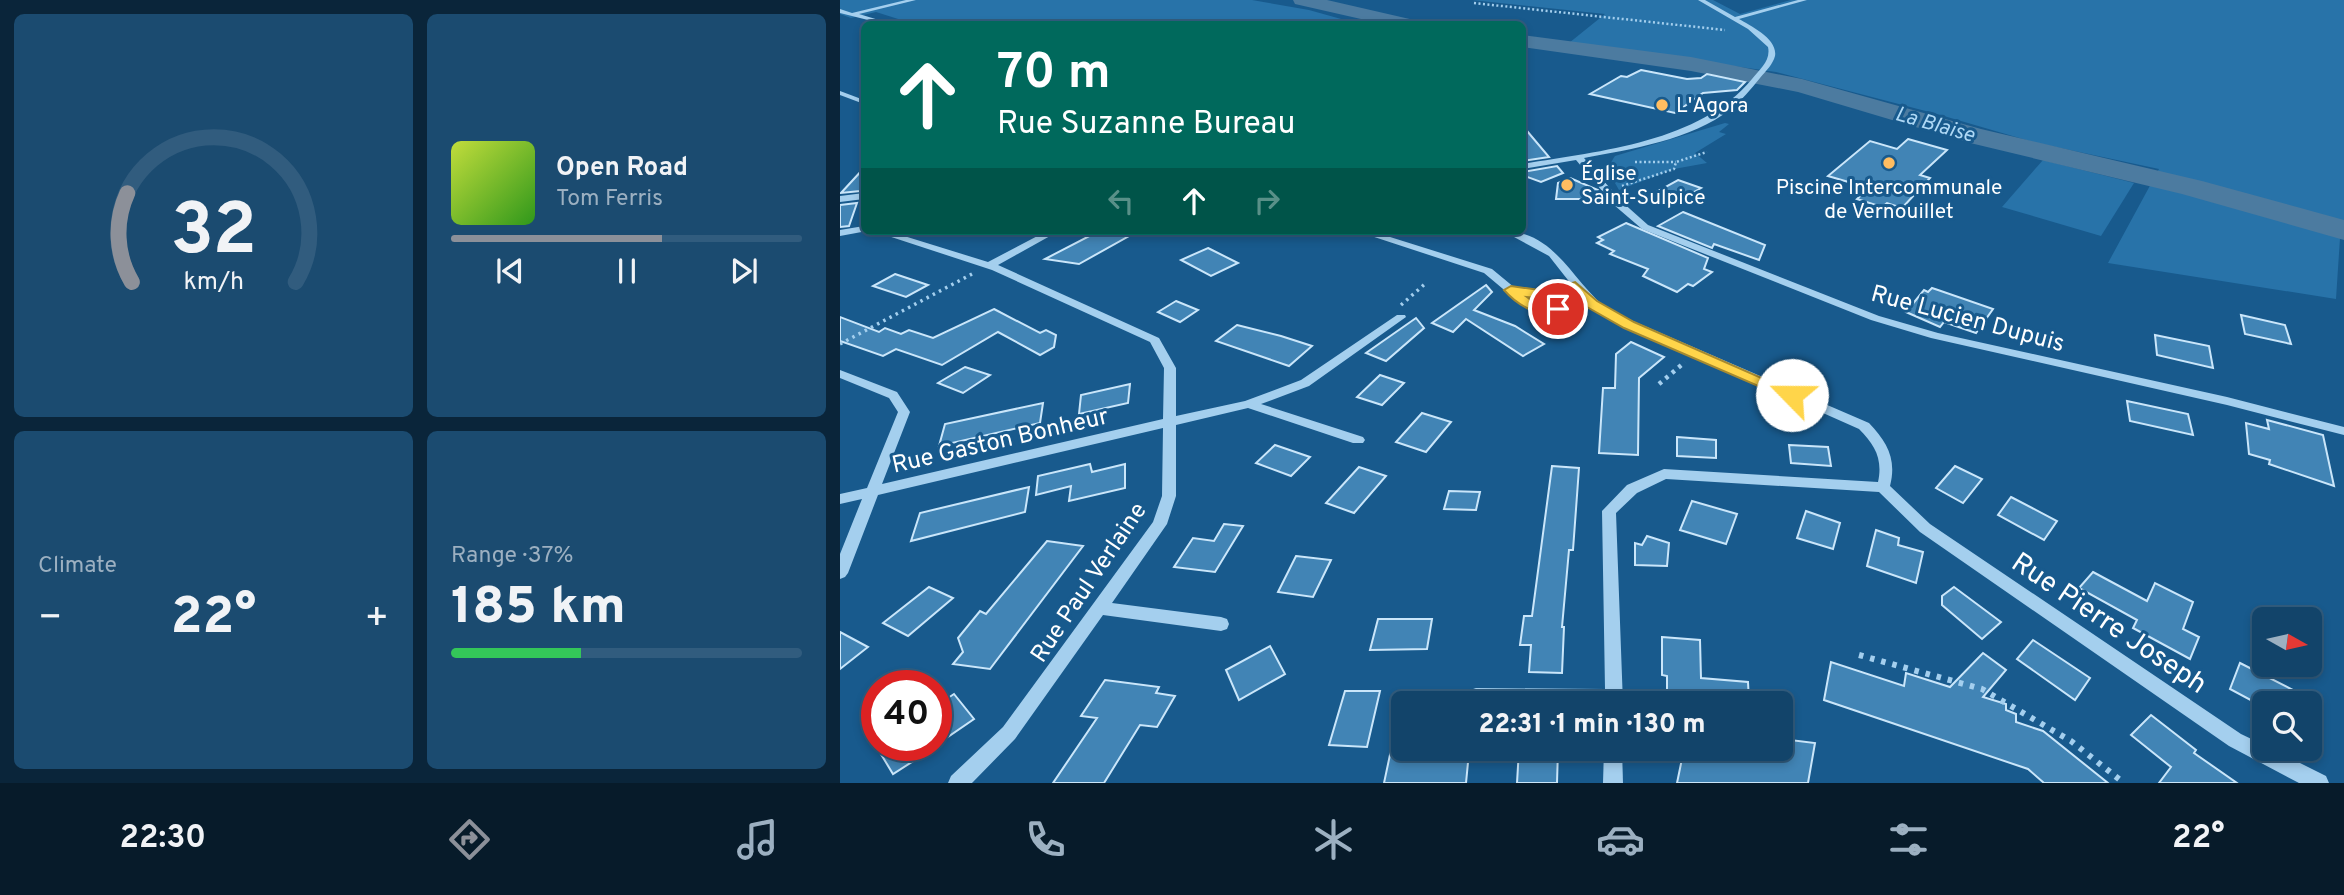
<!DOCTYPE html>
<meta charset="utf-8">
<style>
body{margin:0;font-family:Overpass,sans-serif;background:#1b4b70;color:#f1f3f6;height:100vh;display:flex;flex-direction:column;font-size:26px;white-space:nowrap}
*{box-sizing:border-box;margin:0}
p{font-size:23px;color:#9cb0c1}
.icon{flex:none;width:38px;height:38px;fill:none;stroke:currentColor;stroke-width:2;stroke-linecap:round;stroke-linejoin:round}
.map{position:relative;flex:1;overflow:hidden}
.side{display:flex;flex-direction:column;gap:14px;padding:14px;background:#0a253a;width:840px}
.side>*{flex:none}
.guide{position:absolute;left:21px;top:21px;width:665px;height:214px;border-radius:10px;box-shadow:0 4px 10px #0003,0 0 0 2px #315c7e;background:#00695c;color:#fff;overflow:hidden}
.needle{width:46px;rotate:98deg}
.fabs{position:absolute;left:1412px;top:607px;display:grid;gap:14px}
.fabs a{display:grid;place-items:center;width:70px;height:70px;border-radius:10px;background:#12446a;box-shadow:0 4px 10px #0003,0 0 0 2px #315c7e;font-size:35px}
.speed{position:absolute;left:21px;top:670px;display:flex;gap:14px;font-size:35px;font-weight:700;text-align:center}
.speed>*{display:grid;place-content:center;width:91px;height:91px;border-radius:50%;background:#12446a;box-shadow:0 4px 10px #0003,0 0 0 2px #315c7e;line-height:1}
.speed .limit{border:10px solid #d22;background:#fff;color:#111}
.pin{position:absolute;display:grid;place-items:center;width:60px;height:60px;color:#fff;margin:-30px;border:4px solid #fff;border-radius:50%;box-shadow:0 2px 7px #0007}
.me{position:absolute;width:77px;margin:-38px;rotate:293deg;stroke-linejoin:round;filter:drop-shadow(0 0 5px #0008)}
.turn{display:flex;align-items:center;gap:24px;height:147px;padding:0 21px;font-size:32px}
.turn .icon{width:91px;height:91px;stroke-width:2.5}
.turn b{display:block;font-size:49px;line-height:60px}
.lanes{display:flex;align-items:center;height:66px;padding:0 21px;background:#0003;justify-content:center;gap:35px;direction:ltr}
.lanes .off{opacity:.35}
.big{font-size:52px;font-weight:800;line-height:1.1}
.side .card{flex:1;display:flex;flex-direction:column;justify-content:center;gap:10px;min-width:0;padding:0 24px;border-radius:10px;background:#1b4b70}
.side .dial{align-items:center;gap:0}
.dial svg{height:182px;overflow:visible;fill:none;stroke:#315c7e;stroke-width:7;stroke-linecap:round;text-anchor:middle}
.dial text{fill:#f1f3f6;stroke:none}
.song{display:flex;align-items:center;gap:21px}
.cover{width:84px;height:84px;border-radius:10px;background:linear-gradient(135deg,hsl(70 70% 55%),hsl(110 70% 35%))}
.played{height:7px;border-radius:4px;background:linear-gradient(90deg,#8c9099 60%,#315c7e 60%)}
.keys{display:flex;justify-content:space-around;direction:ltr}
.heat{display:flex;justify-content:space-between;align-items:center;font-size:38px;direction:ltr}
.charge{height:10px;border-radius:5px;background:linear-gradient(90deg,#34c759 37%,#315c7e 0)}
.side .tiles{flex:1;display:grid;gap:14px;grid-template-columns:repeat(2,1fr)}
.trip{position:absolute;left:551px;top:691px;width:402px;height:70px;border-radius:10px;background:#12446a;box-shadow:0 4px 10px #0003,0 0 0 2px #315c7e;font-weight:800;line-height:70px;text-align:center}
.menu{display:flex;height:112px;justify-content:space-around;align-items:center;background:#071b2a;color:#9cb0c1}
.menu .icon{width:49px;height:49px}
.menu .selected{color:#8c9099}
.menu b{font-size:32px;color:#f1f3f6}
main{display:flex;flex:1;min-height:0}
.map>svg:first-child{display:block}
.green{fill:#2873a9}
.lines{fill:none;stroke-linecap:round;stroke-linejoin:round}
.river{fill:#4c7ba0;fill-rule:evenodd}
.building{fill:#4184b5;stroke:#cae6fa;stroke-width:2}
.path-far3{stroke:#a4cfee;stroke-width:2.5;stroke-dasharray:2 2.5;stroke-linecap:butt}
.path-far2{stroke:#a4cfee;stroke-width:3.5;stroke-dasharray:2.5 4.5;stroke-linecap:butt}
.path-far1{stroke:#a4cfee;stroke-width:4.5;stroke-dasharray:3.5 5;stroke-linecap:butt}
.path{stroke:#a4cfee;stroke-width:6;stroke-dasharray:4.5 7;stroke-linecap:butt}
.minor{fill:#a4cfee;fill-rule:evenodd}
.route{fill:#ffd54a;stroke:#a68a30;stroke-width:2}
.poi-dot{fill:#ffbd61;stroke:#185a8d;stroke-width:2.5}
.labels{text-anchor:middle;stroke-width:6;stroke-linejoin:round;paint-order:stroke}
.far-poi-label{font-size:21px;fill:#fff;stroke:#185a8d;text-anchor:start}
.far-water-label{font-size:21px;font-style:italic;fill:#afd9f6;stroke:#185a8d}
.street-label{font-size:24px;fill:#fff;stroke:#185a8d}
.near-street-label{font-size:28px;fill:#fff;stroke:#185a8d}
</style>
<main>
<section class="side">
<div class="tiles">
<div class="card dial"><svg viewBox="0 0 100 80">
<path d="M14 69A42 42 0 1 1 86 69"/>
<path d="M14 69A42 42 0 0 1 12 30" stroke="#8c9099"/>
<text x="50" y="56" font-size="32" font-weight="700">32</text>
<text x="50" y="72" font-size="11">km/h</text>
</svg></div>
<div class="card">
<div class="song"><i class="cover"></i><div><b>Open Road</b><p>Tom Ferris</p></div></div>
<div class="played"></div>
<div class="keys"><svg class="icon" aria-label="previous" viewBox="0 0 24 24"><path d="M18 5L8 12l10 7zM5 5v14"/></svg><svg class="icon" aria-label="pause" viewBox="0 0 24 24"><path d="M8 5v14M16 5v14"/></svg><svg class="icon" aria-label="next" viewBox="0 0 24 24"><path d="M6 5l10 7-10 7zM19 5v14"/></svg></div>
</div>
<div class="card"><p>Climate</p>
<div class="heat"><a>−</a><b class="big">22°</b><a>+</a></div>
</div>
<div class="card"><p>Range · 37%</p><b class="big">185 km</b><div class="charge"></div></div>
</div>
</section>
<div class="map">
<svg width="1504" height="783" viewBox="0 0 1504 783">
<rect width="100%" height="100%" fill="#185a8d"/>
<g class="green">
<path d="M 0,0 L 412,0 L 469,10 L 519,24 L 74,24 L 36,12 L 11,18 L 0,14 Z"/>
<path d="M 632,0 L 873,0 L 900,14 L 951,0 L 1504,0 L 1504,239 L 1500,238 L 1496,299 L 1268,263 L 1319,169 L 1197,143 L 1097,114 L 936,72 L 729,43 L 765,14 Z"/>
<path d="M 885,123 L 889,124 L 879,132 L 886,134 L 855,153 L 867,163 L 834,169 L 779,190 C 772,177 765,169 775,156 Z"/>
<path d="M 1203,160 L 1294,183 L 1261,236 L 1162,207 Z"/>
</g>
<g class="lines">
<g class="river">
<path d="M 453,0 L 487,0 L 574,20 L 577,24 L 543,24 L 455,4 Z"/>
<path d="M 682,35 L 851,57 L 962,79 L 1141,129 L 1362,181 L 1504,220 L 1504,240 L 1342,194 L 1126,142 L 958,92 L 851,71 L 682,47 Z"/>
</g>
</g>
<g class="building">
<path d="M 801,70 L 847,79 L 861,78 L 867,74 L 905,82 L 897,90 L 863,93 L 835,113 L 750,94 L 781,76 L 787,77 Z"/>
<path d="M 682,125 L 709,157 L 682,161 Z"/>
<path d="M 1068,139 L 1107,150 L 1080,175 L 1090,178 L 1062,208 L 1047,203 L 1042,207 L 1017,199 L 1029,188 L 988,176 L 1030,141 L 1057,149 Z"/>
<path d="M 717,166 L 723,173 L 701,182 L 682,175 L 682,172 Z"/>
<path d="M 24,168 L 20,191 L 1,193 Z"/>
<path d="M 730,178 L 758,190 L 766,199 L 716,199 L 718,183 Z"/>
<path d="M 838,180 L 861,188 L 840,200 L 818,191 Z"/>
<path d="M 17,203 L 9,226 L 0,227 L 0,205 Z"/>
<path d="M 843,212 L 925,245 L 919,260 L 874,244 L 872,248 L 818,226 Z"/>
<path d="M 786,223 L 868,258 L 864,269 L 872,272 L 853,286 L 848,284 L 837,292 L 803,276 L 808,269 L 770,254 L 774,251 L 757,243 L 763,240 L 758,237 Z"/>
<path d="M 259,231 L 298,231 L 239,264 L 205,259 Z"/>
<path d="M 368,248 L 398,263 L 371,276 L 341,260 Z"/>
<path d="M 55,274 L 88,285 L 66,297 L 33,286 Z"/>
<path d="M 646,285 L 652,292 L 634,310 L 675,326 L 704,344 L 683,356 L 626,319 L 613,332 L 592,323 Z"/>
<path d="M 1092,288 L 1098,290 L 1153,309 L 1136,333 L 1104,322 L 1100,327 L 1066,312 L 1084,290 L 1088,292 Z"/>
<path d="M 336,301 L 358,310 L 340,322 L 318,312 Z"/>
<path d="M 154,309 L 200,333 L 206,330 L 216,335 L 214,347 L 200,355 L 158,332 L 102,365 L 56,349 L 43,356 L 0,341 L 0,317 L 39,332 L 45,328 L 61,334 L 69,330 L 93,338 Z"/>
<path d="M 1401,315 L 1445,325 L 1451,344 L 1405,334 Z"/>
<path d="M 576,318 L 584,328 L 546,361 L 526,353 Z"/>
<path d="M 397,325 L 441,336 L 472,346 L 449,366 L 376,341 Z"/>
<path d="M 1315,335 L 1369,346 L 1373,368 L 1317,355 Z"/>
<path d="M 791,342 L 824,357 L 799,378 L 798,455 L 759,453 L 763,388 L 775,388 L 776,354 Z"/>
<path d="M 125,367 L 150,375 L 123,393 L 98,383 Z"/>
<path d="M 540,375 L 564,383 L 542,405 L 517,397 Z"/>
<path d="M 290,384 L 288,403 L 239,414 L 241,395 Z"/>
<path d="M 1287,401 L 1348,414 L 1353,435 L 1290,421 Z"/>
<path d="M 203,403 L 200,423 L 99,446 L 105,424 Z"/>
<path d="M 582,413 L 611,422 L 586,452 L 556,442 Z"/>
<path d="M 1427,420 L 1483,435 L 1494,486 L 1429,464 L 1430,460 L 1409,454 L 1406,423 L 1429,429 Z"/>
<path d="M 837,437 L 876,440 L 876,458 L 837,456 Z"/>
<path d="M 435,445 L 470,457 L 451,476 L 416,463 Z"/>
<path d="M 949,445 L 988,447 L 991,466 L 951,463 Z"/>
<path d="M 250,464 L 252,472 L 285,464 L 285,488 L 229,501 L 231,486 L 196,495 L 198,476 Z"/>
<path d="M 712,466 L 739,468 L 733,550 L 729,550 L 722,627 L 724,627 L 722,673 L 689,672 L 691,645 L 680,645 L 684,616 L 692,616 Z"/>
<path d="M 1115,466 L 1142,479 L 1123,503 L 1096,488 Z"/>
<path d="M 519,467 L 546,476 L 514,513 L 486,503 Z"/>
<path d="M 189,487 L 185,512 L 71,541 L 80,513 Z"/>
<path d="M 609,491 L 640,492 L 636,510 L 604,509 Z"/>
<path d="M 1171,497 L 1217,521 L 1204,540 L 1158,515 Z"/>
<path d="M 852,501 L 897,514 L 886,544 L 840,530 Z"/>
<path d="M 966,511 L 1000,523 L 993,549 L 957,538 Z"/>
<path d="M 384,524 L 403,526 L 375,572 L 334,567 L 353,538 L 374,541 Z"/>
<path d="M 1036,530 L 1059,538 L 1058,545 L 1083,552 L 1076,583 L 1027,566 Z"/>
<path d="M 807,536 L 829,543 L 827,566 L 795,565 L 795,543 L 802,545 Z"/>
<path d="M 207,541 L 243,546 L 150,669 L 113,664 L 123,652 L 118,638 L 140,611 L 146,614 Z"/>
<path d="M 456,556 L 491,560 L 473,597 L 438,592 Z"/>
<path d="M 1253,572 L 1307,601 L 1315,583 L 1353,602 L 1343,629 L 1359,637 L 1350,659 L 1293,628 L 1297,620 L 1239,588 Z"/>
<path d="M 89,587 L 113,598 L 68,636 L 43,623 Z"/>
<path d="M 1114,587 L 1161,622 L 1142,639 L 1102,605 L 1102,596 Z"/>
<path d="M 538,619 L 592,619 L 587,649 L 530,650 Z"/>
<path d="M 0,632 L 28,647 L 0,669 Z"/>
<path d="M 822,637 L 860,640 L 861,678 L 908,682 L 909,702 L 827,696 L 827,676 L 822,675 Z"/>
<path d="M 1193,640 L 1250,678 L 1235,700 L 1177,659 Z"/>
<path d="M 430,646 L 445,674 L 399,700 L 386,670 Z"/>
<path d="M 1143,653 L 1166,670 L 1143,697 L 1166,704 L 1166,710 L 1176,714 L 1176,722 L 1203,731 L 1268,783 L 1204,783 L 1188,769 L 984,700 L 991,662 L 1064,686 L 1066,673 L 1110,687 Z"/>
<path d="M 1400,663 L 1453,690 L 1449,704 L 1418,704 L 1390,689 Z"/>
<path d="M 265,680 L 319,687 L 316,693 L 335,696 L 317,727 L 300,725 L 264,783 L 213,783 L 257,718 L 241,716 Z"/>
<path d="M 505,691 L 540,691 L 527,747 L 489,745 Z"/>
<path d="M 114,694 L 134,719 L 96,745 L 96,706 Z"/>
<path d="M 1311,715 L 1356,750 L 1354,753 L 1397,783 L 1319,783 L 1331,767 L 1291,735 Z"/>
<path d="M 942,739 L 975,743 L 968,783 L 837,783 L 844,749 L 942,749 Z"/>
<path d="M 36,746 L 97,746 L 53,774 Z"/>
<path d="M 679,749 L 718,749 L 717,783 L 677,783 Z"/>
<path d="M 551,750 L 629,752 L 626,783 L 544,783 Z"/>
</g>
<g class="lines">
<g class="path-far3">
<path d="M 634,3 L 885,30"/>
<path d="M 795,162 L 836,162"/>
<path d="M 782,186 L 834,169 L 836,162 L 867,152"/>
</g>
<g class="path-far2">
<path d="M 561,305 L 586,283"/>
<path d="M 0,344 L 132,274"/>
</g>
<path class="path-far1" d="M 819,384 L 845,362"/>
<path class="path" d="M 1019,655 L 1142,689 L 1231,741 L 1284,783"/>
<g class="minor">
<path d="M 66,0 L 76,0 L 19,14 L 52,24 L 44,24 L 0,13 L 0,9 L 12,13 Z"/>
<path d="M 858,0 L 865,0 L 895,17 L 958,0 L 967,0 L 899,19 C 911,26 938,39 935,56 C 933,64 926,71 920,78 C 911,89 902,100 891,109 C 851,140 792,149 744,158 L 781,201 L 808,225 L 1039,316 L 1098,333 L 1387,397 L 1504,427 L 1504,435 L 1387,405 L 1091,338 L 1031,320 L 802,229 L 774,205 L 736,160 L 682,169 L 682,164 C 759,151 859,143 912,79 C 920,69 931,61 928,47 L 908,29 Z"/>
<path d="M 0,91 L 24,100 L 24,104 L 0,95 Z"/>
<path d="M 24,193 L 24,199 L 0,202 L 0,196 Z"/>
<path d="M 24,226 L 24,231 L 27,231 L 0,236 L 0,230 Z"/>
<path d="M 33,231 L 48,231 L 148,262 L 207,231 L 219,231 L 158,265 L 319,338 L 336,368 L 336,416 L 405,401 L 461,380 L 557,315 L 565,315 L 566,317 L 469,386 L 421,404 L 523,437 L 525,440 L 523,443 L 513,443 L 408,408 L 336,425 L 336,496 L 327,524 L 272,603 L 381,617 L 387,619 L 389,624 L 387,629 L 381,631 L 263,615 L 175,739 L 132,783 L 108,783 L 111,776 L 163,727 L 313,522 L 322,496 L 323,428 L 38,495 L 8,573 L 5,577 L 0,579 L 0,554 L 22,499 L 0,504 L 0,494 L 27,488 L 58,412 L 49,398 L 0,378 L 0,370 L 57,392 L 70,412 L 42,484 L 323,419 L 324,368 L 310,342 L 152,270 Z"/>
<path d="M 516,231 L 531,231 L 652,269 L 675,288 L 705,292 L 731,284 L 709,256 L 663,231 C 718,231 733,286 772,312 L 1029,423 C 1047,442 1057,459 1050,486 L 1090,524 L 1401,734 L 1424,745 L 1424,749 L 1432,749 L 1486,776 L 1489,783 L 1459,783 L 1389,746 L 1080,532 L 1039,492 L 826,479 L 797,493 L 776,513 L 783,704 L 603,704 L 606,698 L 636,688 L 765,689 L 762,511 L 787,485 L 824,469 L 1038,482 C 1043,459 1035,445 1019,429 L 764,316 L 751,307 L 718,312 L 687,309 L 644,273 ZM 734,290 L 745,302 C 722,305 702,311 683,295 L 706,298 Z"/>
<path d="M 764,749 L 782,749 L 783,783 L 763,783 Z"/>
</g>
</g>
<path class="route" d="M 735,282 L 757,301 L 794,322 L 960,395 L 958,398 L 946,398 L 784,328 L 747,307 L 732,292 L 706,299 L 687,297 L 695,303 L 723,306 L 725,309 C 707,324 677,305 664,290 L 671,286 L 706,291 Z"/>
<g class="poi-dot">
<circle cx="822" cy="105" r="7"/>
<circle cx="1049" cy="163" r="7"/>
<circle cx="727" cy="185" r="7"/>
</g>
<g class="labels">
<g class="far-poi-label">
<text x="836" y="112">L'Agora</text>
<text x="741" y="180">Église<tspan x="741" dy="24">Saint-Sulpice</tspan></text>
<text x="1049" y="194" text-anchor="middle">Piscine Intercommunale<tspan x="1049" dy="24">de Vernouillet</tspan></text>
</g>
<g class="far-water-label">
<text transform="translate(1095 124) rotate(16)" y="7">La Blaise</text>
</g>
<g class="street-label">
<text transform="translate(1128 318) rotate(15)" y="8">Rue Lucien Dupuis</text>
<text transform="translate(160 440) rotate(-13)" y="8">Rue Gaston Bonheur</text>
<text transform="translate(248 582) rotate(-56)" y="8">Rue Paul Verlaine</text>
</g>
<g class="near-street-label">
<text transform="translate(1270 622) rotate(34)" y="10">Rue Pierre Joseph</text>
</g>
</g>
</svg>
<div class="fabs">
<a><svg class="needle" viewBox="-14 -14 28 28"><path d="M0-13l5 13h-10z" fill="#e53935"/><path d="M0 13l5-13h-10z" fill="#9cb0c1"/></svg></a>
<a><svg class="icon" aria-label="search" viewBox="0 0 24 24"><circle cx="10" cy="10" r="6"/><path d="M15 15l6 6"/></svg></a>
</div>
<div class="speed"><div class="limit">40</div></div>
<div class="pin" style="left:718px;top:309px;background:#d93025"><svg class="icon" aria-label="arrive" viewBox="0 0 24 24"><path d="M6 21V4h12l-3 4 3 4H6"/></svg></div>
<svg class="me" style="left:952px;top:395px" viewBox="-20 -20 40 40"><circle r="19" fill="#fff"/><path d="M0-13L10 11 0 6-10 11z" fill="#ffd54a"/></svg>
<div class="trip">22:31 · 1 min · 130 m</div>
<div class="guide">
<div class="turn"><svg class="icon" aria-label="ahead" viewBox="0 0 24 24"><path d="M12 20V5M6 11l6-6 6 6"/></svg><div><b>70 m</b>Rue Suzanne Bureau</div></div>
<div class="lanes"><svg class="icon off" aria-label="left" viewBox="0 0 24 24"><path d="M17 20v-9H6M10 6l-5 5 5 5"/></svg><svg class="icon" aria-label="ahead" viewBox="0 0 24 24"><path d="M12 20V5M6 11l6-6 6 6"/></svg><svg class="icon off" aria-label="right" viewBox="0 0 24 24"><path d="M7 20v-9h11M14 6l5 5-5 5"/></svg></div>
</div>
</div>
</main>
<nav class="menu">
<b>22:30</b>
<svg class="icon selected" aria-label="directions" viewBox="0 0 24 24"><path d="M12 3l9 9-9 9-9-9zM9 14v-3h6M13 9l2 2-2 2"/></svg>
<svg class="icon" aria-label="music" viewBox="0 0 24 24"><path d="M9 18V5l10-2v13"/><circle cx="6" cy="18" r="3"/><circle cx="16" cy="16" r="3"/></svg>
<svg class="icon" aria-label="phone" viewBox="0 0 24 24"><path d="M5 4h4l2 5-3 2q2 4 5 5l2-3 5 2v4C11 20 4 13 5 4z"/></svg>
<svg class="icon" aria-label="climate" viewBox="0 0 24 24"><path d="M12 3v18M4 7l16 10M4 17L20 7"/></svg>
<svg class="icon" aria-label="car" viewBox="0 0 24 24"><path d="M5 17H2v-5l4-1 3-4h7l3 4 3 1v5h-3M9 17h6M6 11h13"/><circle cx="7" cy="17" r="2"/><circle cx="17" cy="17" r="2"/></svg>
<svg class="icon" aria-label="filters" viewBox="0 0 24 24"><path d="M4 7h16M4 17h16"/><circle cx="9" cy="7" r="2"/><circle cx="15" cy="17" r="2"/></svg>
<b>22°</b>
</nav>
